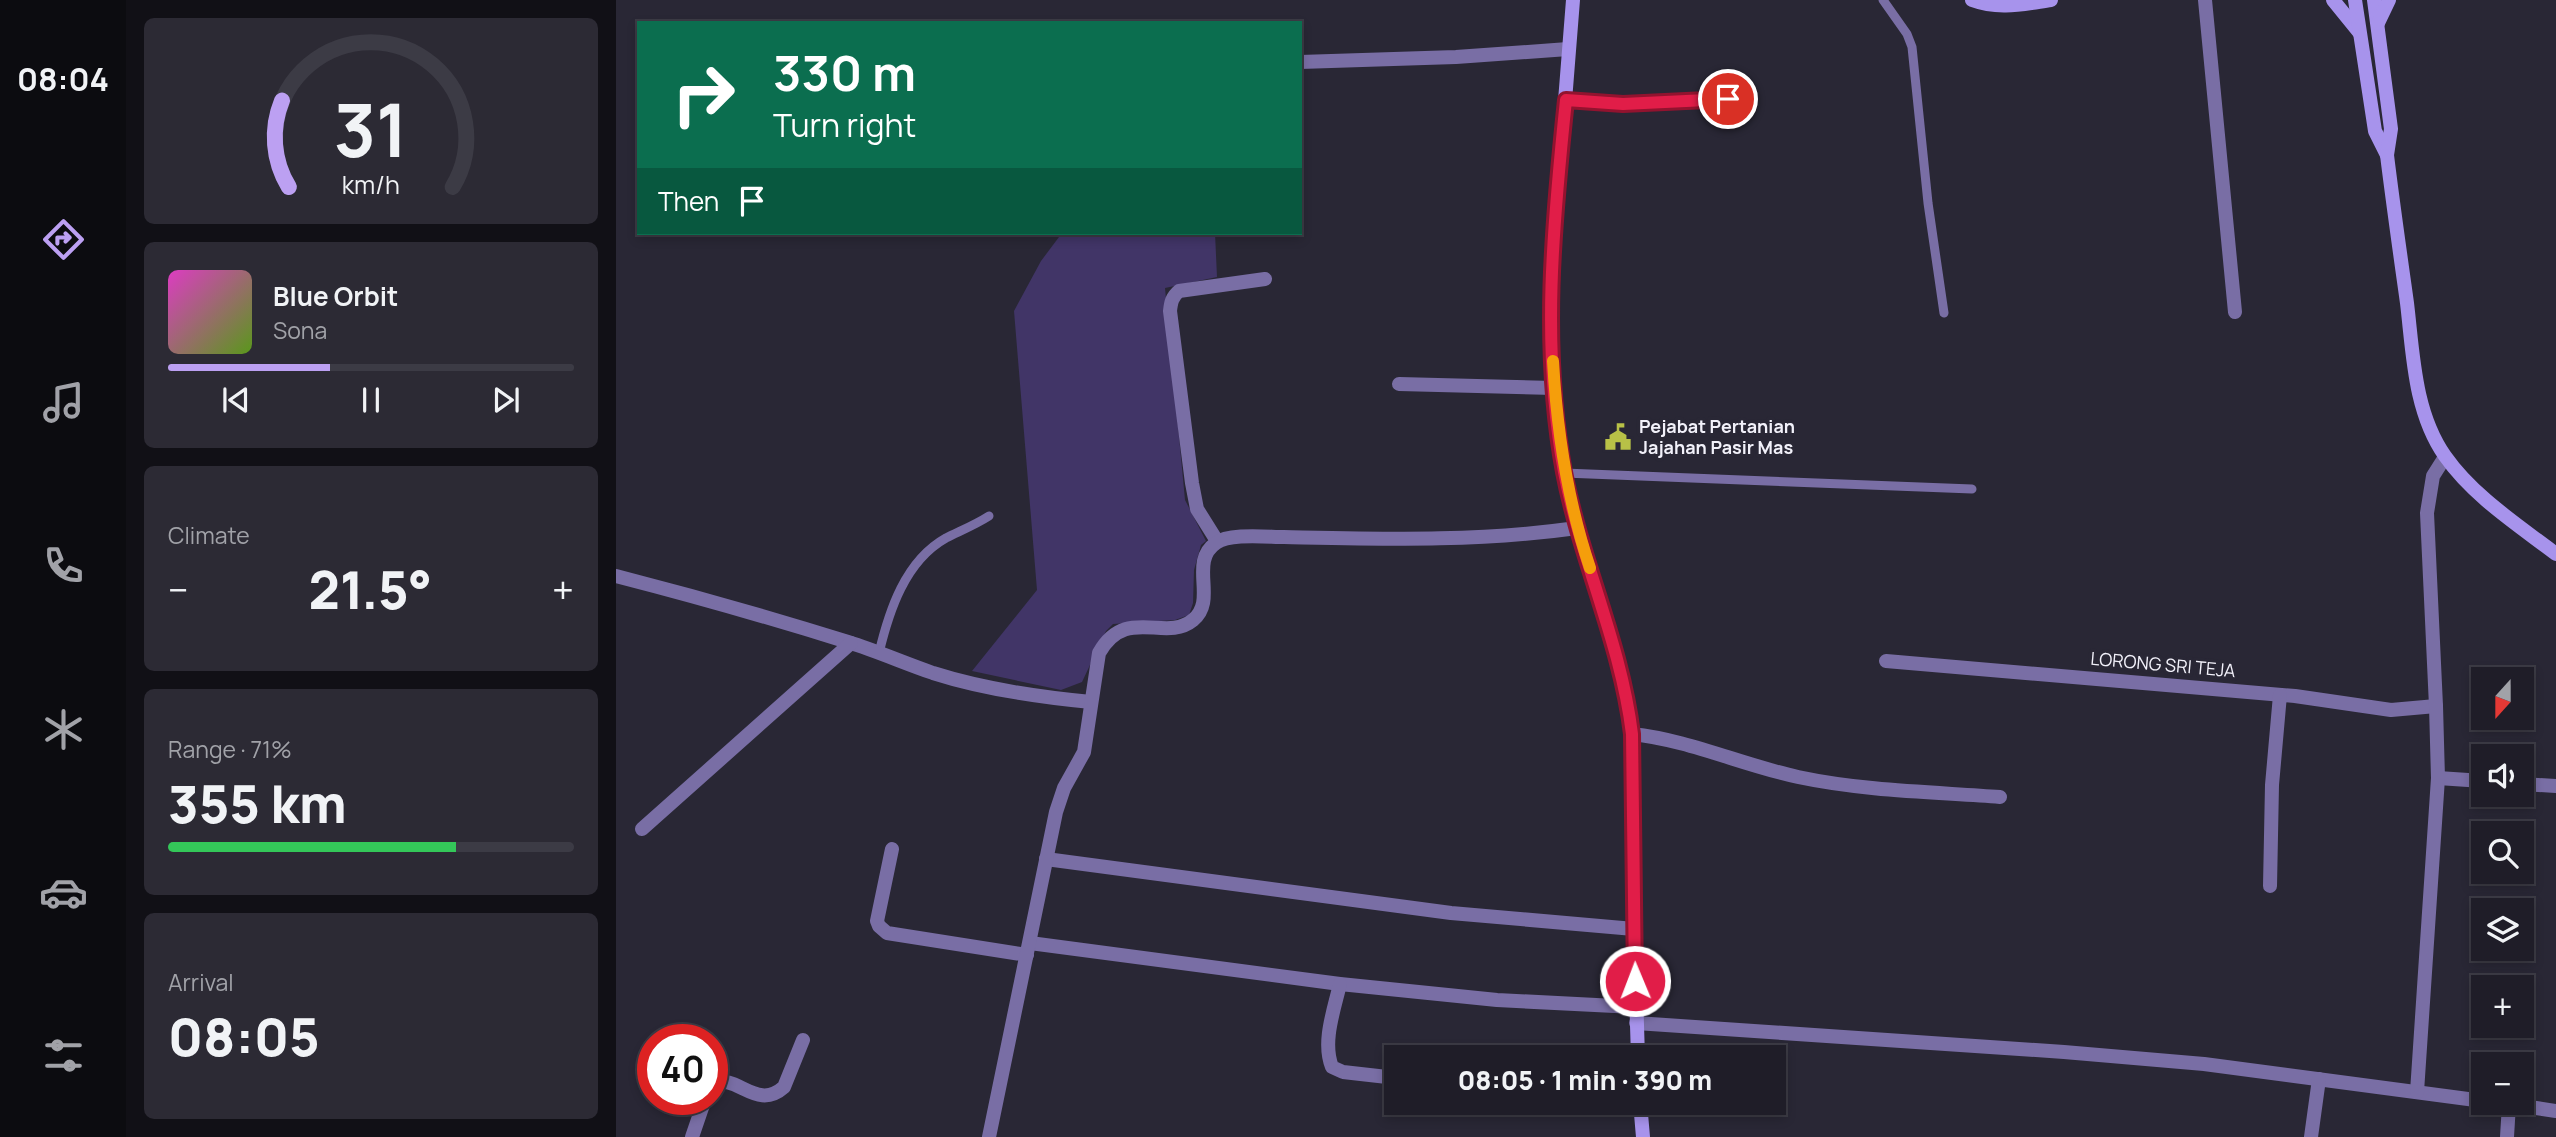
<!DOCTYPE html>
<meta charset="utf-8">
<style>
body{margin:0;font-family:Manrope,sans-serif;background:#2c2a34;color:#f1f3f6;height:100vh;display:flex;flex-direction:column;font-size:26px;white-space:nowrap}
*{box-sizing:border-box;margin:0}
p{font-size:23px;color:#a1a2a8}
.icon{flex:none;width:38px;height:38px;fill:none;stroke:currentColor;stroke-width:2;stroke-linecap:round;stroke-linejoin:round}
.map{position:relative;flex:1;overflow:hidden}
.panel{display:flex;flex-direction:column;gap:18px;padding:18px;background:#111016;width:490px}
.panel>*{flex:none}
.top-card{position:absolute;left:21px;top:21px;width:665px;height:214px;border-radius:0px;box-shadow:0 4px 10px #0003,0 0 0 2px #3c3b45;background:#0b6e4f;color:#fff;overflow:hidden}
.needle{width:46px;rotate:201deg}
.controls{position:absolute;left:1855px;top:667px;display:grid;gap:14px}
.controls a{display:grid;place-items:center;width:63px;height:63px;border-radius:0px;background:#1f1d28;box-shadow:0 4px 10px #0003,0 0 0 2px #3c3b45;font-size:35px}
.speed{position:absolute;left:21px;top:1024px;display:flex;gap:14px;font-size:35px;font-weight:700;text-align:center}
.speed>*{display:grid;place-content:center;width:91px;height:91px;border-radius:50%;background:#1f1d28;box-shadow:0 4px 10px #0003,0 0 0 2px #3c3b45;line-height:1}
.speed .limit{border:10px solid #d22;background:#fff;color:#111}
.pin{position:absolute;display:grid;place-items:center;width:60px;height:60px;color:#fff;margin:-30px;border:4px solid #fff;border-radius:50%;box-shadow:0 2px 7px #0007}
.me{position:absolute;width:77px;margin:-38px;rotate:359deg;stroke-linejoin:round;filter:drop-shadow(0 0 5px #0008)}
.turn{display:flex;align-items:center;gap:24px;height:147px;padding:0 21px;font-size:32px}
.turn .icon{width:91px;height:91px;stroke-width:2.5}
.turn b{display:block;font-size:49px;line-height:60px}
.then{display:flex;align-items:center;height:66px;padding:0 21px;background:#0003;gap:14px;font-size:26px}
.big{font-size:52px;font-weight:800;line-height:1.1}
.panel .tile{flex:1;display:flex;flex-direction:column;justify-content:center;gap:10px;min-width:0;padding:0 24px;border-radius:10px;background:#2c2a34}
.panel .dial{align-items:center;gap:0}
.dial svg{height:182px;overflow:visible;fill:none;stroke:#3c3b45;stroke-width:7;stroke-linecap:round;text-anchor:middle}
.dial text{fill:#f1f3f6;stroke:none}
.song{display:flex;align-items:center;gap:21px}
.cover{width:84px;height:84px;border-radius:10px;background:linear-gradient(135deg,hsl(310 70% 55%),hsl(90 70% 35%))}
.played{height:7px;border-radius:4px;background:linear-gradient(90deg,#bca0f2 40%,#3c3b45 40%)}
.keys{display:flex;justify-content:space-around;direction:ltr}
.heat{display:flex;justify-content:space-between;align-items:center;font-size:38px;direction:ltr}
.charge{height:10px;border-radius:5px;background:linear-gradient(90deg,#34c759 71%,#3c3b45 0)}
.trip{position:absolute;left:768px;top:1045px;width:402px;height:70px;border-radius:0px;background:#1f1d28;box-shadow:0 4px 10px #0003,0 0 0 2px #3c3b45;font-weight:800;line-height:70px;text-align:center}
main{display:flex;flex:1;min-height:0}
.tab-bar{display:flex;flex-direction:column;width:126px;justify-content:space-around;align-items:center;background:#0c0c10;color:#a1a2a8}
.tab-bar .icon{width:49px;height:49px}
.tab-bar .on{color:#bca0f2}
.tab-bar b{font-size:32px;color:#f1f3f6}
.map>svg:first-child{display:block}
.green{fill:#413567}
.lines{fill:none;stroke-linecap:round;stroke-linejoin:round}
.lane{stroke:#796ea5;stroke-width:9}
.street{stroke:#796ea5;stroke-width:14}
.secondary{stroke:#a793ec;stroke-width:14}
.route-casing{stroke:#92132f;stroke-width:18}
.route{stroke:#e11d48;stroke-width:12}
.slow{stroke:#f59e0b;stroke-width:12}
.labels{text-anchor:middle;stroke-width:7;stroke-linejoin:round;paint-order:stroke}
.poi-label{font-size:18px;font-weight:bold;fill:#f2f1fa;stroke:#292735;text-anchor:start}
.street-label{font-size:18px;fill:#f2f1fa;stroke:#292735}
</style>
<main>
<nav class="tab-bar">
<b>08:04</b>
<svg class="icon on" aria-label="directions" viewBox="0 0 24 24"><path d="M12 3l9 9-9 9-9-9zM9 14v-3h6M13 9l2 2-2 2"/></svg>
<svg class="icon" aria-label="music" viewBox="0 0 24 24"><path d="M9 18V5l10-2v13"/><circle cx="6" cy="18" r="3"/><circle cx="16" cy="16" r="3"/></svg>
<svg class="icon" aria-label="phone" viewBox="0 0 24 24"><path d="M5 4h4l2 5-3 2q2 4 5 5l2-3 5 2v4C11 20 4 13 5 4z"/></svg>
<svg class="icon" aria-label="climate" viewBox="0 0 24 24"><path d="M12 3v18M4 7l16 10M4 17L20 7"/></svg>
<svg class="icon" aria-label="car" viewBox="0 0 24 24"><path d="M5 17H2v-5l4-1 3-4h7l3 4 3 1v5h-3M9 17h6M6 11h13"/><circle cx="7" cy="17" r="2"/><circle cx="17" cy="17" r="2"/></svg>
<svg class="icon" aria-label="filters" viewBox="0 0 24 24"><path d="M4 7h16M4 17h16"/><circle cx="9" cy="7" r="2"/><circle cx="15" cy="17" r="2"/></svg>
</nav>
<section class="panel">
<div class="tile dial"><svg viewBox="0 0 100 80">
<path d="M14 69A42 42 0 1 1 86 69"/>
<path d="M14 69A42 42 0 0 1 11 31" stroke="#bca0f2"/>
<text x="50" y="56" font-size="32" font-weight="700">31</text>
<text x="50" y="72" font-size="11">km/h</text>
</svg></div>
<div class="tile">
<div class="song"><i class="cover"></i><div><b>Blue Orbit</b><p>Sona</p></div></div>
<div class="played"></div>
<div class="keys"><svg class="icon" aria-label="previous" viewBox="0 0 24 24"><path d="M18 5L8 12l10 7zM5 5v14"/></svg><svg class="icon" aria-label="pause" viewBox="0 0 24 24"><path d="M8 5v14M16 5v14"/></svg><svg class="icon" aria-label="next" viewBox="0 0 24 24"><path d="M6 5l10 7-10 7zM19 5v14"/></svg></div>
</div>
<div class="tile"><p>Climate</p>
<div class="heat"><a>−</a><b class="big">21.5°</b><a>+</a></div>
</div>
<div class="tile"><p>Range · 71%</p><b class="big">355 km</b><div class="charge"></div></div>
<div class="tile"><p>Arrival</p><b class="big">08:05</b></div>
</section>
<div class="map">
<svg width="1940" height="1137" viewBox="0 0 1940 1137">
<rect width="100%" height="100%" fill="#292735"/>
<path class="green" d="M 446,233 L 599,233 L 601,277 L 549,288 L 569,500 L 590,541 L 585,545 L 578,570 L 577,603 L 573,615 L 559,620 L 497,624 L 490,631 L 466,682 L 445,690 L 356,671 L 421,590 L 398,311 L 425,261 Z"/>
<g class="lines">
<g class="lane">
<path d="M 1267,0 L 1291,34 L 1296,47 L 1312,203 L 1328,313"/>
<path d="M 948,473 L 1356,489"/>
<path d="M 263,653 C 273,611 289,561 330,538 C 344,531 359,525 373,516"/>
</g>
<g class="street">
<path d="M 1589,0 L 1619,312"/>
<path d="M 684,62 L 840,57 L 952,49"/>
<path d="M 949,100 L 1007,104 L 1112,99"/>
<path d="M 783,384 L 938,388"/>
<path d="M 601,541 L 581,509 L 576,483 L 554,311 C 555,302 556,297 563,291 L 649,279"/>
<path d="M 0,576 C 78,596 155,618 232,642 C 261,651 288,663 317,673 C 367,689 422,697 475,702"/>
<path d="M 1270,661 L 1679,696 L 1775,710 L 1820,706"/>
<path d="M 1016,734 C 1073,740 1126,765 1182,777 C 1248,791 1317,792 1384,797"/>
<path d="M 1822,778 L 1867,781"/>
<path d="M 1906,784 L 1940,786"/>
<path d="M 26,829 L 235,643"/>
<path d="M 276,849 L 261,921 L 263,926 L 271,933 L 411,955"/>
<path d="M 430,859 L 835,913 L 1018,929"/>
<path d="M 1654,886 L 1656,785 L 1664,695"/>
<path d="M 414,943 L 724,984 L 881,1000 L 1019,1007"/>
<path d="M 724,984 C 718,1010 706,1042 716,1067 L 727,1072 L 780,1078"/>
<path d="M 1020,1023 L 1448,1052 L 1588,1064 L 1867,1101"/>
<path d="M 96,1084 C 121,1072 140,1112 168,1087 L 187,1040"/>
<path d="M 1801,1092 L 1822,778 L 1820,706 L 1811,513 L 1817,476 L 1829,457"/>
<path d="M 1880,1102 L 1940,1111"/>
<path d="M 76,1137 L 89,1099"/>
<path d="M 373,1137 L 440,812 L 448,788 L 468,752 L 483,653 C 510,605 549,643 577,620 C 602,600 572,562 600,543 C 613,533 651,537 668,537 C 768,539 861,542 961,528"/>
<path d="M 1695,1137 L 1703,1079"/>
<path d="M 1891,1137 L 1893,1104"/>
</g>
<g class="secondary">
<path d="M 957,0 C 954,34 952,67 949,101 C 940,215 928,320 942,435 C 955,538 1004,631 1016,734 L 1018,929 L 1022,1057"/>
<path d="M 1356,0 C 1383,10 1407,4 1435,0"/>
<path d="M 1717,0 L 1743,32"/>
<path d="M 1739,0 L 1759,131 L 1771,155"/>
<path d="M 1758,0 L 1775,129 L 1771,155 C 1777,204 1784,253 1791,303 C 1797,353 1798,412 1829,456 C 1857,496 1902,525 1940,554"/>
<path d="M 1762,23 L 1773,0"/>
<path d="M 1024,1102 L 1027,1137"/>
</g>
</g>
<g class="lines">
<defs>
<path id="route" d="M 1019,981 L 1016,734 C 1005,643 965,561 948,472 C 925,348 937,224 950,100 L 1007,104 L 1112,99"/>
</defs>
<use href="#route" class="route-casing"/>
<use href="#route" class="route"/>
<path class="slow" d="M 937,361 C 941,432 951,500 974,568"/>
</g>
<defs>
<symbol id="civic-bare" viewBox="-9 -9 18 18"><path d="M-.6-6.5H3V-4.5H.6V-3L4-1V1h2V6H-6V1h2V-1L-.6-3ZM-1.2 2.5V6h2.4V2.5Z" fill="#b8c147" stroke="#292735" stroke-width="2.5" paint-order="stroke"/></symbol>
</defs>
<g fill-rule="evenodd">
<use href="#civic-bare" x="983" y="418" width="38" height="38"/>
</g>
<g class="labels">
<g class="poi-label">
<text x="1023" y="433">Pejabat Pertanian<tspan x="1023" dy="21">Jajahan Pasir Mas</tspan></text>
</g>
<g class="street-label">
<text transform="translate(1547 665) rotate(5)" y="6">LORONG SRI TEJA</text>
</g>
</g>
</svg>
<div class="controls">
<a><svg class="needle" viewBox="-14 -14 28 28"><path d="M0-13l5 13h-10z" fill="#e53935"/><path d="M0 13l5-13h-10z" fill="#a1a2a8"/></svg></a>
<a><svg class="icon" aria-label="sound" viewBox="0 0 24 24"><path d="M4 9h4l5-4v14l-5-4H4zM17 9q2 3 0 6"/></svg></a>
<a><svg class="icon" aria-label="search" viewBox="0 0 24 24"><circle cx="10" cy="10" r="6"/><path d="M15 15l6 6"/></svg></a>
<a><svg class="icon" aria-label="layers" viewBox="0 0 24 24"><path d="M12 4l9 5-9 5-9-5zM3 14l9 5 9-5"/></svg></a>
<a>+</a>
<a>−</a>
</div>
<div class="speed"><div class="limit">40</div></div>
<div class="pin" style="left:1112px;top:99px;background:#d93025"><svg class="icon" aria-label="arrive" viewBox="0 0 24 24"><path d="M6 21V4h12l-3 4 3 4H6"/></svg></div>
<svg class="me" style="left:1019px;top:981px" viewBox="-20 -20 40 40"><circle r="17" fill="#e11d48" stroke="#fff" stroke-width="3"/><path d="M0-11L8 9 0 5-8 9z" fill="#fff"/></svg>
<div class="trip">08:05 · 1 min · 390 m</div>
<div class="top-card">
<div class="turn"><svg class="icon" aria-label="right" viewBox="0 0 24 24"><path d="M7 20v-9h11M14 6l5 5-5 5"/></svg><div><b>330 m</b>Turn right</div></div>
<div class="then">Then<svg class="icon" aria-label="arrive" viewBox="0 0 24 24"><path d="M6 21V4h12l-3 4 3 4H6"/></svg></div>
</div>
</div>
</main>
